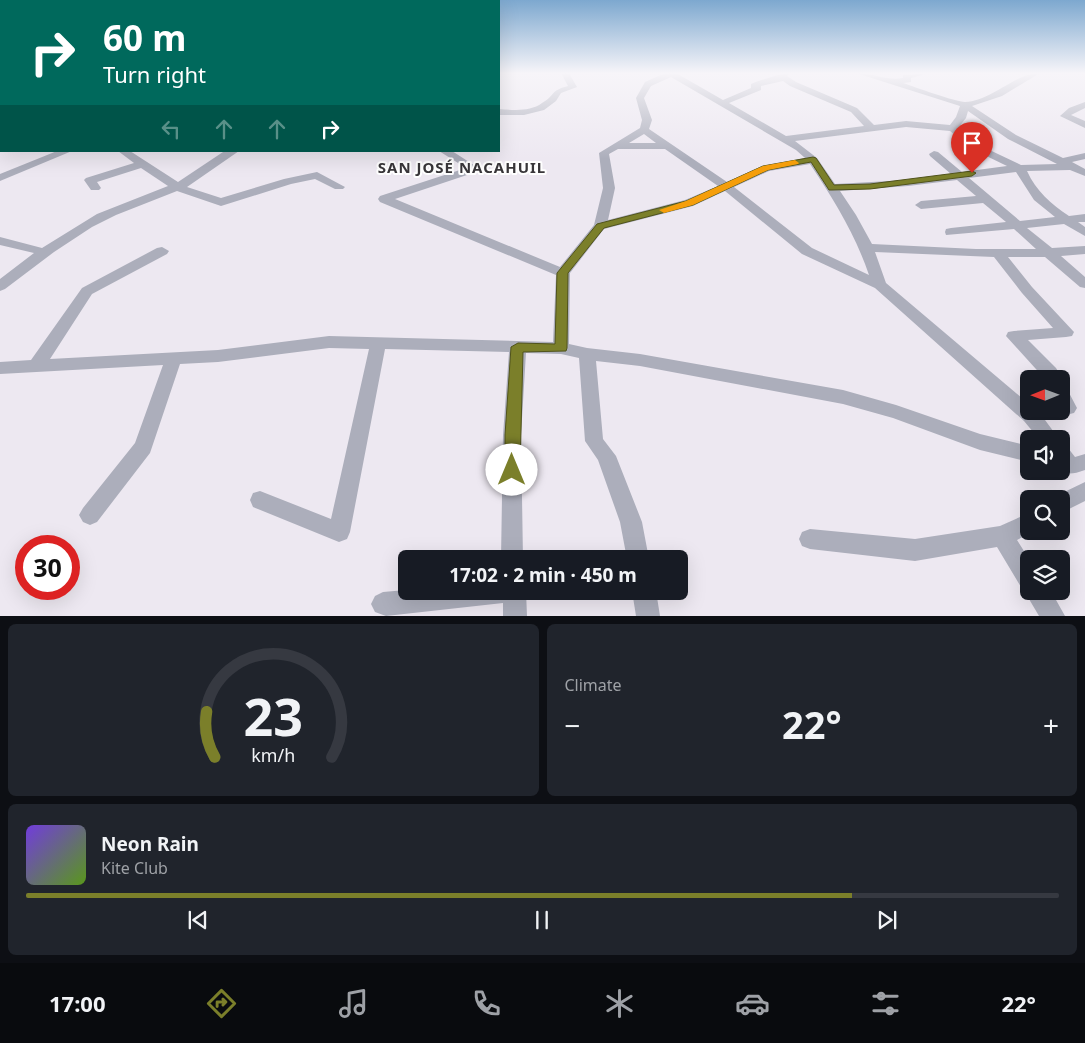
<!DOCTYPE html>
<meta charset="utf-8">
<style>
body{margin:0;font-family:"Noto Sans",sans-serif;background:#20242c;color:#f1f3f6;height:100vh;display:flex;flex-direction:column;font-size:19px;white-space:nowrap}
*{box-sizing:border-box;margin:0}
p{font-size:16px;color:#9ea1a6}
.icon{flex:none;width:28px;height:28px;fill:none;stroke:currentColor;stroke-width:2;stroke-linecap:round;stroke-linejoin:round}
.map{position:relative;height:616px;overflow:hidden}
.panel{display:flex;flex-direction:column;gap:8px;padding:8px;background:#0d0f14;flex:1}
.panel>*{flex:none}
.top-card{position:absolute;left:0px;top:0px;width:500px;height:152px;box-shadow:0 5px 20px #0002;background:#00695c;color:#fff;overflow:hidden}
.needle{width:32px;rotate:269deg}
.fabs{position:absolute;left:1020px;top:370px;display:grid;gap:10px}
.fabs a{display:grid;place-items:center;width:50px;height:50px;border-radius:8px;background:#171b24;box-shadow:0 5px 20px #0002;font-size:25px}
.speed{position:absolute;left:15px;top:535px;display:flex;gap:10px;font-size:25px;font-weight:700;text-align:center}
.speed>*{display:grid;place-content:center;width:65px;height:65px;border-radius:50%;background:#171b24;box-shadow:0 5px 20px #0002;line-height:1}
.speed .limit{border:8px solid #d22;background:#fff;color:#111}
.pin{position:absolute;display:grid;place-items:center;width:42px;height:42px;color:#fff;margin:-51px -21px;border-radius:50% 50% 50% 0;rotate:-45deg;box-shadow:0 0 5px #0007}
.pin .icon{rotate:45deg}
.me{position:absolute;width:55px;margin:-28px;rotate:0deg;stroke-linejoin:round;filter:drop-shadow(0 0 4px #0008)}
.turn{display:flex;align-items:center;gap:18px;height:105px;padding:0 20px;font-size:22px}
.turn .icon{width:65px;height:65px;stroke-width:2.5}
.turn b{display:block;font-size:35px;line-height:42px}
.lanes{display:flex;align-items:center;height:48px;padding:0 20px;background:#0003;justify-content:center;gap:25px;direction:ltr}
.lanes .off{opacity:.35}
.big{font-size:38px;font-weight:700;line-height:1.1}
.panel .widget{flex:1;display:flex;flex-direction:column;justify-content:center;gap:8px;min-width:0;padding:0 18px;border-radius:8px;background:#20242c}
.panel .dial{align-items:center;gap:0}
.dial svg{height:130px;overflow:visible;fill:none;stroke:#363941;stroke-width:7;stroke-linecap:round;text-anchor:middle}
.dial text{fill:#f1f3f6;stroke:none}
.song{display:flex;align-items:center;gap:15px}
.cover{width:60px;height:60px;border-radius:8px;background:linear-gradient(135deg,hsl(260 70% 55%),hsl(90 70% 35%))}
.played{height:5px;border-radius:2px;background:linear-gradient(90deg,#7b7f2a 80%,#363941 80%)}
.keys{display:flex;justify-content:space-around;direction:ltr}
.heat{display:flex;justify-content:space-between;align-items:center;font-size:28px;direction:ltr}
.panel .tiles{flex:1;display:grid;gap:8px;grid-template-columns:1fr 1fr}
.widget:last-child{grid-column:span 2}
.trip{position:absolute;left:398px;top:550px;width:290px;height:50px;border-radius:8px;background:#171b24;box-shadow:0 5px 20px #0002;font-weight:700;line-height:50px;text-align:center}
.tab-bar{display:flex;height:80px;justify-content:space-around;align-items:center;background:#090b0e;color:#9ea1a6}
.tab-bar .icon{width:35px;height:35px}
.tab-bar .active{color:#7b7f2a}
.tab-bar b{font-size:22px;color:#f1f3f6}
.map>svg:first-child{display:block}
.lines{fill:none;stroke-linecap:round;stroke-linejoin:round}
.minor{fill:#acaebb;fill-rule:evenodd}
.route{fill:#7b7f2a;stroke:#50531b}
.slow{fill:#f59e0b}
.labels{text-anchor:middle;stroke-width:4;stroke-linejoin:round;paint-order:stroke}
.far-district-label{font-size:15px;font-weight:bold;letter-spacing:1px;fill:#383639;stroke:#fff}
</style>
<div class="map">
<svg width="1085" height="616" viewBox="0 0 1085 616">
<rect width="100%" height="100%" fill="#ede8f1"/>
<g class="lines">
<g class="minor">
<path d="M 561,73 L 571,73 L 570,75 L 577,87 L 561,93 L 556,101 L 544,110 L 524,115 L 499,115 L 499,109 C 513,110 530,112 542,103 C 556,95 549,91 568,86 Z"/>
<path d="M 665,73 L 676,73 L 723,100 L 751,88 L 751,84 C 758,81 783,73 789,73 L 787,76 L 796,82 L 857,108 L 874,125 L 906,121 L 950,125 L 956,117 L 960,106 L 856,73 C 872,73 887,81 903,78 L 903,75 L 929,73 L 911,78 L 911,82 L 903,83 C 915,87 956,102 965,102 C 992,101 1015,73 1040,73 L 1002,96 L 972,106 L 1016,135 L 1063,158 L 1085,153 L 1085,159 L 1072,162 L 1085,169 L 1085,176 L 1070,170 L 1027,171 C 1036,191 1051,204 1069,216 L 1085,214 L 1085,222 L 1078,222 L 1085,227 L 1085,236 L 1064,224 L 1027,228 L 1052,248 L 1085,246 L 1085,254 L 1061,256 L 1085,277 L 1085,288 L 1080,287 L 1045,257 L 1008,257 L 1032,287 L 1074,332 L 1072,336 L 1066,337 L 1028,340 L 1056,368 L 1063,379 L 1061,381 L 1061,379 L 1045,379 L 1006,336 L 1008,332 L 1014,331 L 1053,328 L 1022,293 L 994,257 L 875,252 L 886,283 L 1029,404 L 1029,411 L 1061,411 L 1061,387 L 1067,389 L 1077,408 L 1074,413 L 1045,420 L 1059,439 L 1039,439 L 1024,421 L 875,288 L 802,254 L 725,191 L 693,206 L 604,229 L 570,273 L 569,344 L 587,348 L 640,354 L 843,390 L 896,405 L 980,434 L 1029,446 L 1029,462 L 980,450 L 893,418 L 843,404 L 640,366 L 596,361 L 603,439 L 616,456 L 642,522 L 649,559 L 627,559 L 620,522 L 598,460 L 585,441 L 579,358 L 561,354 L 526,353 L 521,435 L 523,559 L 501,559 L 503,435 L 509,352 L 385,349 L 350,532 L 347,539 L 339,542 L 253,507 L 250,500 L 253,493 L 260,491 L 331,519 L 369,349 L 329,348 L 218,362 L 180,364 L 150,453 L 97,522 L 90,525 L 83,522 L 79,515 L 83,508 L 135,443 L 163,365 L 0,374 L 0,362 L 31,360 L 82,288 L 157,248 L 162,247 L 169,251 L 167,254 L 92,294 L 50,359 L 218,350 L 329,336 L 553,342 L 556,275 L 380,202 L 378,199 L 380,196 L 466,168 L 439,151 L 452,151 L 480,169 L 479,171 L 395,199 L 560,267 L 594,225 L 603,188 L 599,153 L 640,128 L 642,120 L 636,98 L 645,82 ZM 671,77 L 796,150 L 805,158 L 762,166 L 727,182 L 649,129 L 652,120 L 644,98 L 651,86 ZM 783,81 L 790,86 L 851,112 L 864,126 L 786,136 L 729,103 L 761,90 L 761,86 ZM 968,111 L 1008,139 L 1057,164 L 1021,165 L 979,145 L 958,128 L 966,118 ZM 906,127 L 950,131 L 972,149 L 1007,166 L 962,172 L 938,152 L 934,151 L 929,154 L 930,156 L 951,174 L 908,180 L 835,184 L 817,158 L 795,141 ZM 644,134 L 656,143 L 629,143 ZM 618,149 L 665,149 L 718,186 L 685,200 L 608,220 L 615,188 L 609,154 ZM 810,164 C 834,200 855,234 869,275 L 812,248 L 734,187 L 769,171 ZM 1016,172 L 1034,200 L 1055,217 L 1020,221 L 969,178 ZM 957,180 L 976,196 L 921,201 L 915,205 L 921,209 L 983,203 L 1006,222 L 951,228 L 946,229 L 945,232 L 946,235 L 1014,229 L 1036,249 L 976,249 L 872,244 L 856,215 L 840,191 L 908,186 Z"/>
<rect x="0" y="100" width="1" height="6"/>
<path d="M 1085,102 L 1085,108 L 1071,115 L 1085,121 L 1085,128 L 1060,116 L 1069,108 Z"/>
<path d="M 57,151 L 72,151 L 0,181 L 0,174 Z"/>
<path d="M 118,151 L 130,151 L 178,182 L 223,152 L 239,151 L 187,187 L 221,198 L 284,179 L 317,172 L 345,187 L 343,189 L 335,189 L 315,179 L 291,184 L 221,206 L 177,191 L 116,215 L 92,227 L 54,252 L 5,289 L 0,291 L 0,279 L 34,253 L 0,245 L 0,237 L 42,248 L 97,214 L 168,186 L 141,168 L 97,182 L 101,188 L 99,190 L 91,190 L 84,180 L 86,178 L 134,163 Z"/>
<path d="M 1061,446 L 1068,448 L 1075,457 L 1085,454 L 1085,470 C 1058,480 1061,468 1061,446 Z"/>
<path d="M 1085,482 L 1085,501 L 1061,513 L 1061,499 L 1053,499 L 1054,497 Z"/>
<path d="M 1029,513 L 1029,531 L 1034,531 L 1017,540 L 1029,559 L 1029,591 L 1051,591 L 1065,616 L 1039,616 L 1029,599 L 1026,589 L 1021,587 L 997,547 L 915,561 L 810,549 L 802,546 L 799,539 L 802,532 L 810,529 L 915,539 L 1000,526 Z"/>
<path d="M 406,590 L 526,591 L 527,616 L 503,616 L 503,603 L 386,616 L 375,612 L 371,604 L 375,596 L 383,592 Z"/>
<path d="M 632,591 L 656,591 L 660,616 L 636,616 Z"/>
</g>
</g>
<linearGradient id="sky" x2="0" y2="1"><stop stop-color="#7da8cf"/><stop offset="0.46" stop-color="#f7f5f9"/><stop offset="1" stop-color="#f7f5f9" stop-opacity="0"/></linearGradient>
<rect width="1085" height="159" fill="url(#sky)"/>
<path class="route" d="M 813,157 L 816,158 L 834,185 L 870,184 L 972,171 L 976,173 L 972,176 L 870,189 L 832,190 L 829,190 L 811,162 L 768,170 L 693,205 L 604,228 L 568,273 L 567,348 L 566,351 L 523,352 L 520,470 L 518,475 L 512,477 L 507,475 L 505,470 L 505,435 L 511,347 L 518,343 L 555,344 L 557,273 L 597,224 L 686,201 L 763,166 Z"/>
<path class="slow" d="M 795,160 L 799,163 L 798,164 L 768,170 L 693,205 L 664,213 L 659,210 L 686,201 L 763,166 Z"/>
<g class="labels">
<g class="far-district-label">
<text x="462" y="173">SAN JOSÉ NACAHUIL</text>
</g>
</g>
</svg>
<div class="fabs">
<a><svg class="needle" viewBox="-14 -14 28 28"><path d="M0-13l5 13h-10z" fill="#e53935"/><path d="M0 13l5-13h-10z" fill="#9ea1a6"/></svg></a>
<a><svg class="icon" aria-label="sound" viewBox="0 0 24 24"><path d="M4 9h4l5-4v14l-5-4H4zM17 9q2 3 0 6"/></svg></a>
<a><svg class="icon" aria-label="search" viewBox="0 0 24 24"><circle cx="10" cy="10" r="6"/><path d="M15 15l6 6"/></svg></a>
<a><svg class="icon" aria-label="layers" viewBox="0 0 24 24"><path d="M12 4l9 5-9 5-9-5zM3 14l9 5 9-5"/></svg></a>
</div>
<div class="speed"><div class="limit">30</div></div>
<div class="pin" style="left:972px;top:173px;background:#d93025"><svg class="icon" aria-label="arrive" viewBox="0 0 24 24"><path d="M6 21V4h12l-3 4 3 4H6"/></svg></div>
<svg class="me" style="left:512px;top:470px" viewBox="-20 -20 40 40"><circle r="19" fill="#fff"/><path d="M0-13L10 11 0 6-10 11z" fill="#7b7f2a"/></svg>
<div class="trip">17:02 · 2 min · 450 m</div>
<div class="top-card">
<div class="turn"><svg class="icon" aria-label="right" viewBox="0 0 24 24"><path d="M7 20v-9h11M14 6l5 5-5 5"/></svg><div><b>60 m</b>Turn right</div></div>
<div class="lanes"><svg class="icon off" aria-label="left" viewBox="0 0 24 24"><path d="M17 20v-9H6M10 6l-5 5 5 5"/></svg><svg class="icon off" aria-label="ahead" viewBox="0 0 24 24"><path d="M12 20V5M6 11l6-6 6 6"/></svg><svg class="icon off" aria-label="ahead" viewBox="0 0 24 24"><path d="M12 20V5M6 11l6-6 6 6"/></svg><svg class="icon" aria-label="right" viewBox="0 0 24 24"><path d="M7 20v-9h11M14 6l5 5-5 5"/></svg></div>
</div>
</div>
<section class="panel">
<div class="tiles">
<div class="widget dial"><svg viewBox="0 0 100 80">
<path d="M14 69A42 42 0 1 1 86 69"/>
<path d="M14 69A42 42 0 0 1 9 41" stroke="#7b7f2a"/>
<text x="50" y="56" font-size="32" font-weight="700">23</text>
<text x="50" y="72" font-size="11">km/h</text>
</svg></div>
<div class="widget"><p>Climate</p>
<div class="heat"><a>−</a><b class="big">22°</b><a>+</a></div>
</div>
<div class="widget">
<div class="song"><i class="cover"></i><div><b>Neon Rain</b><p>Kite Club</p></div></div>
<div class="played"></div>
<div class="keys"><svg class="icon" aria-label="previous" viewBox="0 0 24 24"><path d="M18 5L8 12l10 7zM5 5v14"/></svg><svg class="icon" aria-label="pause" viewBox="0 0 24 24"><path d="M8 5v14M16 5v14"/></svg><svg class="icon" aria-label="next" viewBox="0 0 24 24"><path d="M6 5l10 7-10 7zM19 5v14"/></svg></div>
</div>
</div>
</section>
<nav class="tab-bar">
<b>17:00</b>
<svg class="icon active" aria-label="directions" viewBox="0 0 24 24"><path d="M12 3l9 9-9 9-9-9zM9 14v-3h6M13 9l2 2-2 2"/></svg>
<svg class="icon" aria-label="music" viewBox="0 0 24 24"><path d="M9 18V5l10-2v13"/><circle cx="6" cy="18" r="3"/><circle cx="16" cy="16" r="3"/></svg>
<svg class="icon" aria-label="phone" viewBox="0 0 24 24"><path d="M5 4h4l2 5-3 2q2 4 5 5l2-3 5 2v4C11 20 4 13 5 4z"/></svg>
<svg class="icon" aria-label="climate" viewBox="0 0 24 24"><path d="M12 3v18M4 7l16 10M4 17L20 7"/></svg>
<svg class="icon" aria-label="car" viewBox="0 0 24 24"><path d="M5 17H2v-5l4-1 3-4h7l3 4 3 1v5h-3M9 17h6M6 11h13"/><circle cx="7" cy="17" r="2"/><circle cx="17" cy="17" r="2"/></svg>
<svg class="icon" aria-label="filters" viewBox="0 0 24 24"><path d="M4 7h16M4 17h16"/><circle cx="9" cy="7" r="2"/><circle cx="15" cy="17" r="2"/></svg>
<b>22°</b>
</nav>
